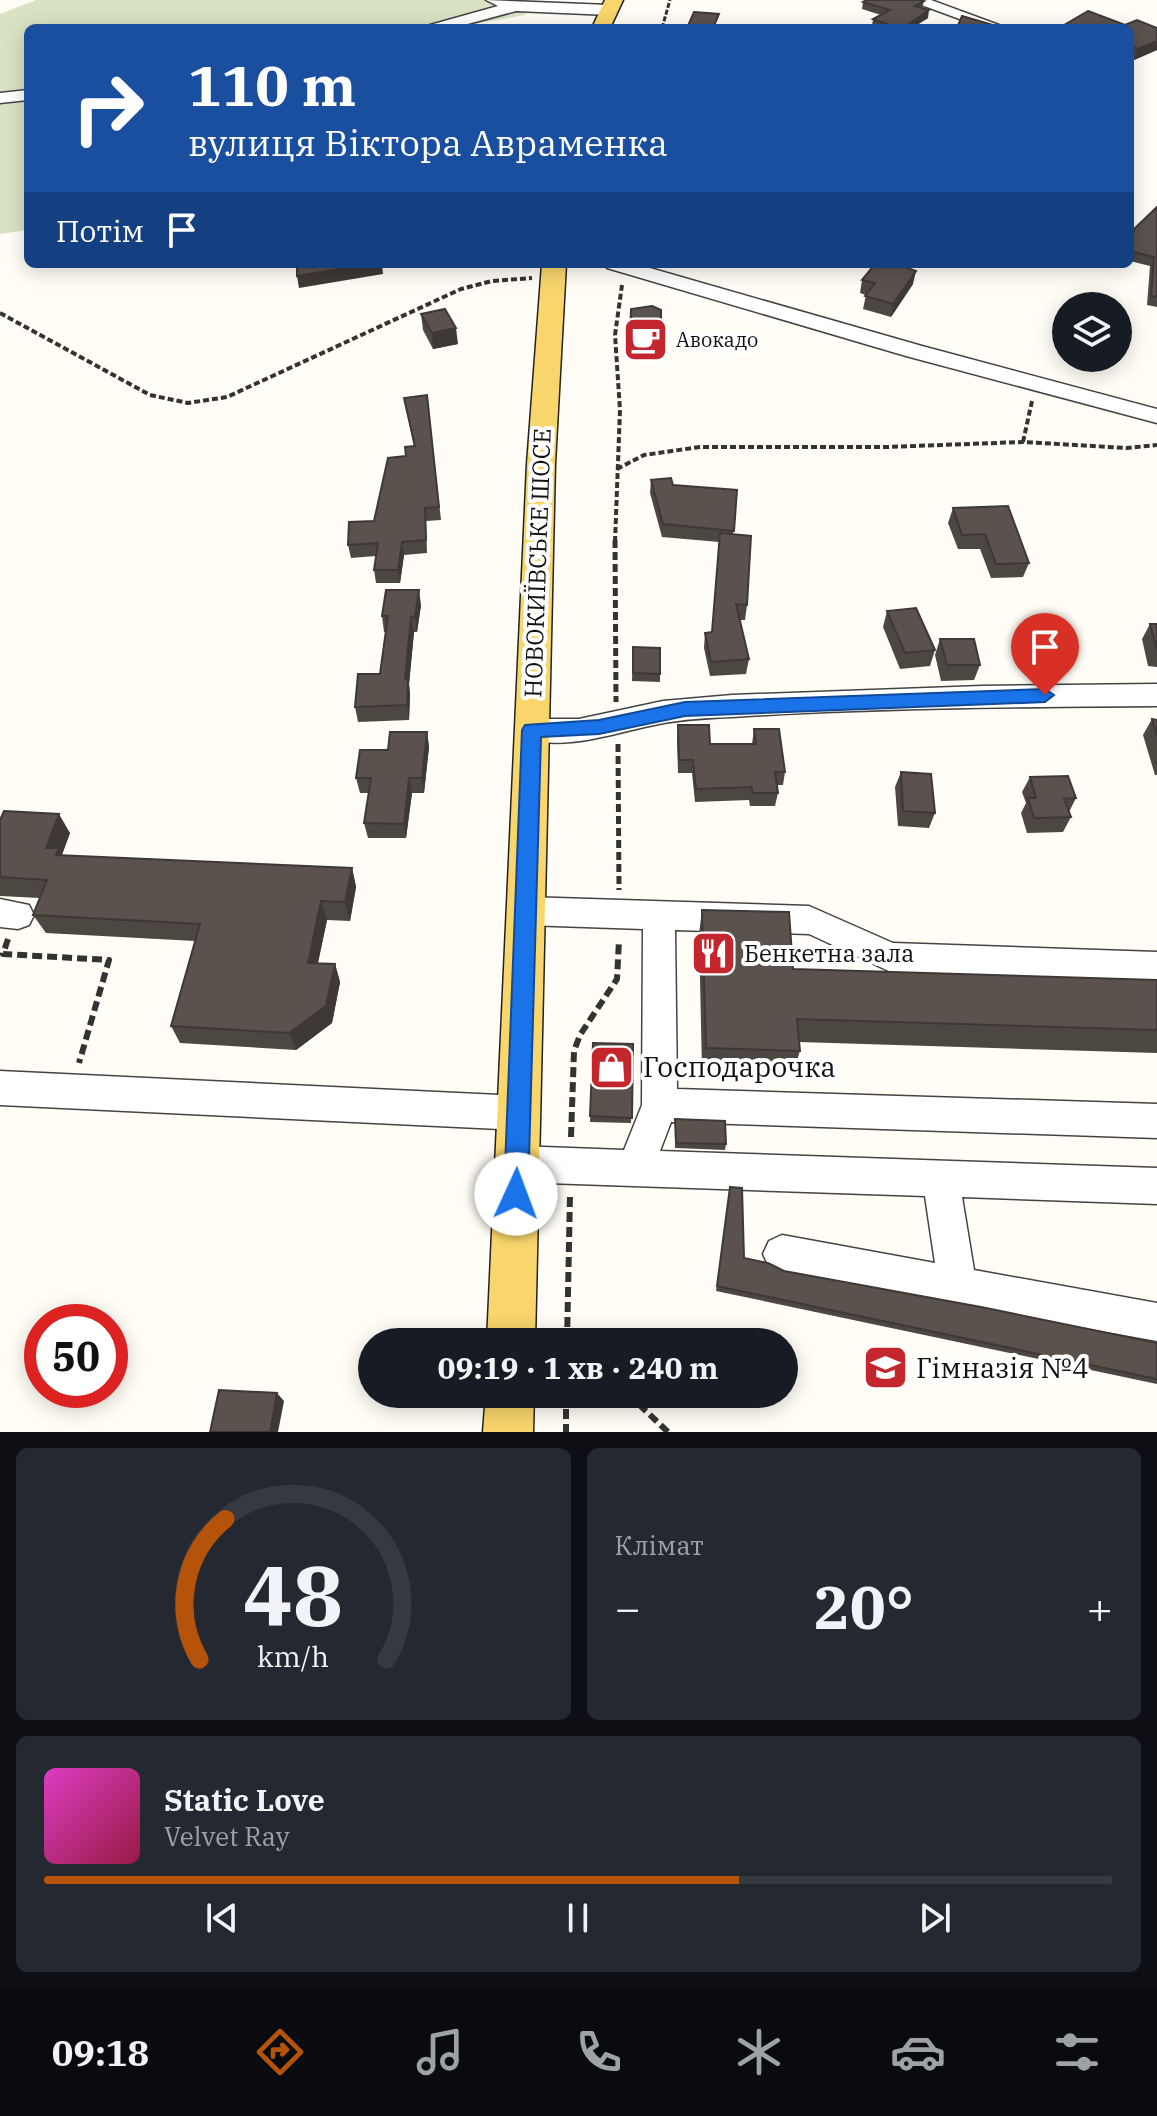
<!DOCTYPE html>
<html lang="uk">
<meta charset="utf-8">
<style>
body{margin:0;font-family:"IBM Plex Serif",serif;background:#242831;color:#f1f3f6;height:100vh;display:flex;flex-direction:column;font-size:30px;white-space:nowrap}
*{box-sizing:border-box;margin:0}
p{font-size:26px;color:#9ea1a6}
.icon{flex:none;width:44px;height:44px;fill:none;stroke:currentColor;stroke-width:2;stroke-linecap:round;stroke-linejoin:round}
.map{position:relative;height:1432px;overflow:hidden}
.sheet{display:flex;flex-direction:column;gap:16px;padding:16px;background:#0d0f14;flex:1}
.sheet>*{flex:none}
.top-card{position:absolute;left:24px;top:24px;width:1110px;height:244px;border-radius:12px;box-shadow:0 4px 20px #0003;background:#1a4fa0;color:#fff;overflow:hidden}
.buttons{position:absolute;left:1052px;top:292px;display:grid;gap:16px}
.buttons a{display:grid;place-items:center;width:80px;height:80px;border-radius:50%;background:#171b24;box-shadow:0 4px 20px #0003;font-size:40px}
.speed{position:absolute;left:24px;top:1304px;display:flex;gap:16px;font-size:40px;font-weight:700;text-align:center}
.speed>*{display:grid;place-content:center;width:104px;height:104px;border-radius:50%;background:#171b24;box-shadow:0 4px 20px #0003;line-height:1}
.speed .limit{border:12px solid #d22;background:#fff;color:#111}
.pin{position:absolute;display:grid;place-items:center;width:68px;height:68px;color:#fff;margin:-82px -34px;border-radius:50% 50% 50% 0;rotate:-45deg;box-shadow:0 0 8px #0007}
.pin .icon{rotate:45deg}
.me{position:absolute;width:88px;margin:-44px;rotate:2deg;stroke-linejoin:round;filter:drop-shadow(0 0 6px #0008)}
.turn{display:flex;align-items:center;gap:28px;height:168px;padding:0 32px;font-size:36px}
.turn .icon{width:104px;height:104px;stroke-width:2.5}
.turn b{display:block;font-size:56px;line-height:68px}
.then{display:flex;align-items:center;height:76px;padding:0 32px;background:#0003;gap:16px;font-size:30px}
.big{font-size:60px;font-weight:800;line-height:1.1}
.sheet .card{flex:1;display:flex;flex-direction:column;justify-content:center;gap:12px;min-width:0;padding:0 28px;border-radius:12px;background:#242831}
.sheet .dial{align-items:center;gap:0}
.dial svg{height:208px;overflow:visible;fill:none;stroke:#363941;stroke-width:7;stroke-linecap:round;text-anchor:middle}
.dial text{fill:#f1f3f6;stroke:none}
.song{display:flex;align-items:center;gap:24px}
.cover{width:96px;height:96px;border-radius:12px;background:linear-gradient(135deg,hsl(310 70% 55%),hsl(340 70% 35%))}
.played{height:8px;border-radius:4px;background:linear-gradient(90deg,#b45309 65%,#363941 65%)}
.keys{display:flex;justify-content:space-around;direction:ltr}
.heat{display:flex;justify-content:space-between;align-items:center;font-size:44px;direction:ltr}
.sheet .tiles{flex:1;display:grid;gap:16px;grid-template-columns:1fr 1fr}
.card:last-child{grid-column:span 2}
.trip{position:absolute;left:358px;top:1328px;width:440px;height:80px;border-radius:40px;background:#171b24;box-shadow:0 4px 20px #0003;font-weight:800;line-height:80px;text-align:center}
.tabs{display:flex;height:128px;justify-content:space-around;align-items:center;background:#090b0e;color:#9ea1a6}
.tabs .icon{width:56px;height:56px}
.tabs .current{color:#b45309}
.tabs b{font-size:36px;color:#f1f3f6}
.map>svg:first-child{display:block}
.cemetery{fill:#d9e3c4}
.lines{fill:none;stroke-linecap:round;stroke-linejoin:round}
.minor-casing{stroke:#444;stroke-width:3}
.major-casing{stroke:#222;stroke-width:3}
.path-far3{stroke:#333;stroke-width:3;stroke-dasharray:5 2;stroke-linecap:butt}
.path-far2{stroke:#333;stroke-width:4;stroke-dasharray:6 3;stroke-linecap:butt}
.path-far1{stroke:#333;stroke-width:5;stroke-dasharray:8 4;stroke-linecap:butt}
.path{stroke:#333;stroke-width:6;stroke-dasharray:10 5;stroke-linecap:butt}
.minor{fill:#fff;fill-rule:evenodd}
.major{fill:#f9d66b;fill-rule:evenodd}
.wall{fill:#4d4742}
.shaded-wall{fill:#3f3936}
.building{fill:#5a524d;stroke:#3f3936;stroke-width:2}
.route{fill:#1a73e8;stroke:#114b97;stroke-width:2}
.labels{text-anchor:middle;stroke-width:8;stroke-linejoin:round;paint-order:stroke}
.far-poi-label{font-size:20px;fill:#111;stroke:#fff;text-anchor:start}
.street-label{font-size:24px;fill:#111;stroke:#fff}
.poi-label{font-size:24px;fill:#111;stroke:#fff;text-anchor:start}
.near-poi-label{font-size:28px;fill:#111;stroke:#fff;text-anchor:start}
</style>
<div class="map">
<svg width="1157" height="1432" viewBox="0 0 1157 1432">
<rect width="100%" height="100%" fill="#fffdf5"/>
<path class="cemetery" d="M 36,0 L 528,0 L 525,15 L 452,28 L 28,28 L 28,230 L 0,234 L 0,14 Z"/>
<g class="lines">
<defs>
<g id="minor">
<path d="M 486,0 L 609,5 L 617,10 L 609,15 L 516,11 L 453,28 L 428,28 L 430,25 L 498,6 Z"/>
<path d="M 908,0 L 931,0 L 1007,28 L 984,28 Z"/>
<path d="M 28,90 L 28,100 L 0,103 L 0,93 Z"/>
<path d="M 604,264 L 636,264 L 922,346 L 1157,409 L 1157,423 L 906,356 L 607,268 Z"/>
<path d="M 1157,684 L 1157,706 C 1015,707 873,708 732,717 C 708,718 683,719 659,724 C 616,732 566,752 522,738 L 518,730 L 522,722 L 532,719 L 579,719 L 663,701 L 732,695 L 982,686 Z"/>
<path d="M 526,897 L 809,906 L 893,943 L 1157,952 L 1157,982 L 893,973 L 809,934 L 675,930 L 677,1089 L 1157,1104 L 1157,1138 L 671,1122 L 660,1151 L 1157,1168 L 1157,1204 L 962,1197 L 974,1270 L 1157,1303 L 1157,1341 L 782,1273 L 769,1267 L 763,1254 L 769,1241 L 782,1235 L 935,1263 L 925,1196 L 517,1182 L 504,1177 L 499,1164 L 504,1151 L 517,1146 L 624,1150 L 642,1105 L 643,929 L 526,925 L 515,921 L 510,911 L 515,901 Z"/>
<path d="M 0,899 L 29,905 L 34,915 L 29,925 L 18,929 L 0,927 Z"/>
<path d="M 0,1071 L 519,1096 L 531,1101 L 537,1113 L 531,1125 L 519,1130 L 0,1105 Z"/>
</g>
<g id="major">
<path d="M 605,0 L 623,0 L 610,28 L 592,28 Z"/>
<path d="M 542,264 L 566,264 L 555,464 L 535,1342 L 487,1342 L 527,464 Z"/>
<path d="M 486,1394 L 534,1394 L 533,1432 L 483,1432 Z"/>
</g>
</defs>
<use href="#minor" class="minor-casing"/>
<use href="#major" class="major-casing"/>
<path class="path-far3" d="M 662,28 L 670,0"/>
<g class="path-far2">
<path d="M 0,313 L 150,395 L 188,403 L 227,397 L 461,289 L 492,281 L 532,278"/>
<path d="M 1023,442 L 1032,401"/>
<path d="M 617,469 L 644,455 L 700,447 L 886,447 L 1023,442 L 1127,448 L 1157,445"/>
<path d="M 615,542 L 620,410 L 615,335 L 622,285"/>
</g>
<g class="path-far1">
<path d="M 615,540 L 616,702"/>
<path d="M 618,744 L 619,890"/>
</g>
<g class="path">
<path d="M 8,939 L 3,954 L 109,960 L 79,1063"/>
<path d="M 571,1137 L 574,1051 L 580,1035 L 617,979 L 619,940"/>
<path d="M 567,1342 L 570,1195"/>
<path d="M 566,1394 L 566,1432"/>
<path d="M 628,1394 L 668,1432"/>
</g>
<use href="#minor" class="minor"/>
<use href="#major" class="major"/>
</g>
<g class="wall">
<path d="M 924,1 L 922,8 L 928,18 L 912,28 L 876,28 L 872,26 L 873,19 L 881,15 L 862,9 L 863,2 Z"/>
<path d="M 1125,25 L 1157,28 L 1157,50 L 1134,60 L 1130,59 L 1130,28 Z"/>
<path d="M 1157,207 L 1157,307 L 1147,305 L 1150,266 L 1130,261 L 1130,240 Z"/>
<path d="M 875,264 L 912,264 L 911,269 L 913,284 L 891,317 L 863,309 L 866,295 L 860,293 L 862,280 Z"/>
<path d="M 631,309 L 660,355 L 638,359 L 629,355 Z"/>
<path d="M 421,314 L 458,344 L 433,349 L 423,330 Z"/>
<path d="M 427,395 L 441,520 L 426,521 L 427,553 L 404,555 L 400,583 L 376,583 L 374,570 L 376,556 L 351,558 L 348,545 L 374,521 L 414,447 L 404,398 Z"/>
<path d="M 651,480 L 673,485 L 737,490 L 733,535 L 747,605 L 745,620 L 740,620 L 749,659 L 746,674 L 710,676 L 704,648 L 705,633 L 712,632 L 719,542 L 662,537 L 650,493 Z"/>
<path d="M 953,508 L 1029,563 L 1023,577 L 991,578 L 980,549 L 958,549 L 948,523 Z"/>
<path d="M 421,605 L 417,632 L 414,632 L 409,684 L 410,694 L 409,720 L 358,722 L 355,707 L 380,674 L 386,632 L 384,632 L 382,616 Z"/>
<path d="M 887,611 L 935,650 L 930,666 L 900,669 L 883,627 Z"/>
<path d="M 1150,624 L 1157,624 L 1157,667 L 1148,666 L 1142,639 Z"/>
<path d="M 940,639 L 980,665 L 974,680 L 941,681 L 935,655 Z"/>
<path d="M 633,647 L 660,674 L 660,682 L 632,681 Z"/>
<path d="M 1152,719 L 1157,720 L 1157,775 L 1155,775 L 1143,735 Z"/>
<path d="M 678,725 L 710,744 L 752,744 L 754,729 L 785,772 L 783,785 L 777,785 L 778,793 L 775,806 L 750,806 L 749,800 L 695,802 L 692,773 L 678,773 L 677,738 Z"/>
<path d="M 427,732 L 429,747 L 424,793 L 412,793 L 406,838 L 368,838 L 364,823 L 369,793 L 360,793 L 356,778 L 388,750 Z"/>
<path d="M 901,772 L 935,813 L 929,828 L 898,826 L 895,787 Z"/>
<path d="M 1030,777 L 1076,798 L 1069,812 L 1071,817 L 1063,832 L 1027,833 L 1021,813 L 1026,803 L 1022,792 Z"/>
<path d="M 0,820 L 70,833 L 62,855 L 352,868 L 356,887 L 350,921 L 327,920 L 318,963 L 335,964 L 340,982 L 332,1023 L 296,1050 L 180,1043 L 171,1026 L 195,941 L 46,933 L 33,915 L 40,898 L 0,896 Z"/>
<path d="M 702,910 L 793,969 L 1157,980 L 1157,1053 L 799,1042 L 800,1051 L 793,1073 L 702,1070 L 699,934 Z"/>
<path d="M 593,1043 L 633,1044 L 631,1123 L 590,1122 Z"/>
<path d="M 675,1119 L 726,1144 L 725,1150 L 675,1148 Z"/>
<path d="M 730,1187 L 744,1258 L 784,1271 L 1157,1343 L 1157,1384 L 716,1291 Z"/>
</g>
<g class="shaded-wall">
<path d="M 929,10 L 928,18 L 912,28 L 903,28 Z"/>
<path d="M 1157,41 L 1157,50 L 1134,60 L 1138,49 Z"/>
<path d="M 368,264 L 382,264 L 383,274 L 299,288 L 297,276 Z"/>
<path d="M 916,271 L 913,284 L 891,317 L 893,304 Z"/>
<path d="M 456,328 L 458,344 L 433,349 L 432,333 Z"/>
<path d="M 661,339 L 660,355 L 638,359 L 639,343 Z"/>
<path d="M 402,542 L 404,555 L 400,583 L 398,570 Z"/>
<path d="M 419,590 L 421,605 L 417,632 L 415,617 Z"/>
<path d="M 411,617 L 414,632 L 409,684 L 410,694 L 409,720 L 407,705 L 405,679 Z"/>
<path d="M 427,732 L 429,747 L 424,793 L 422,778 Z"/>
<path d="M 409,778 L 412,793 L 406,838 L 404,824 Z"/>
<path d="M 59,814 L 70,833 L 62,854 L 70,868 L 46,848 Z"/>
<path d="M 352,868 L 356,887 L 350,921 L 345,902 Z"/>
<path d="M 321,901 L 327,920 L 314,981 L 308,963 Z"/>
<path d="M 335,964 L 340,982 L 332,1023 L 296,1050 L 289,1033 Z"/>
<path d="M 277,1393 L 284,1401 L 278,1432 L 270,1432 Z"/>
</g>
<g class="building">
<path d="M 866,0 L 920,0 L 924,1 L 915,6 L 929,10 L 903,28 L 898,28 L 873,19 L 890,10 L 863,2 Z"/>
<path d="M 1088,11 L 1125,25 L 1137,20 L 1157,28 L 1157,41 L 1138,49 L 1130,46 L 1130,28 L 1059,28 Z"/>
<path d="M 694,12 L 719,14 L 713,28 L 687,28 Z"/>
<path d="M 962,16 L 1003,28 L 957,28 Z"/>
<path d="M 1157,207 L 1157,297 L 1151,296 L 1154,257 L 1130,251 L 1130,240 L 1135,228 Z"/>
<path d="M 297,264 L 368,264 L 297,276 Z"/>
<path d="M 875,264 L 910,264 L 907,268 L 916,271 L 893,304 L 865,296 L 875,283 L 862,280 Z"/>
<path d="M 652,306 L 661,310 L 661,339 L 639,343 L 630,338 L 631,309 Z"/>
<path d="M 445,309 L 456,328 L 432,333 L 421,314 Z"/>
<path d="M 427,395 L 439,507 L 425,508 L 426,540 L 402,542 L 398,570 L 374,570 L 378,543 L 348,545 L 349,522 L 374,521 L 388,458 L 406,456 L 405,447 L 415,446 L 404,398 Z"/>
<path d="M 671,478 L 673,485 L 737,490 L 734,531 L 663,524 L 651,480 Z"/>
<path d="M 1008,506 L 1029,563 L 996,564 L 985,534 L 962,535 L 953,508 Z"/>
<path d="M 720,533 L 751,536 L 747,605 L 736,604 L 749,659 L 711,662 L 705,633 L 712,632 Z"/>
<path d="M 386,590 L 419,590 L 415,617 L 411,617 L 405,679 L 408,679 L 407,705 L 355,707 L 358,674 L 380,674 L 388,616 L 382,616 Z"/>
<path d="M 916,608 L 935,650 L 905,653 L 887,611 Z"/>
<path d="M 1150,624 L 1157,624 L 1157,650 Z"/>
<path d="M 940,639 L 974,639 L 980,665 L 947,665 Z"/>
<path d="M 633,647 L 660,648 L 660,674 L 633,673 Z"/>
<path d="M 1152,719 L 1157,720 L 1157,736 Z"/>
<path d="M 678,725 L 709,725 L 710,744 L 756,744 L 754,729 L 779,729 L 785,772 L 775,772 L 778,793 L 752,793 L 752,787 L 696,789 L 693,760 L 679,760 Z"/>
<path d="M 390,732 L 427,732 L 422,778 L 409,778 L 404,824 L 364,823 L 371,778 L 356,778 L 360,750 L 388,750 Z"/>
<path d="M 901,772 L 931,774 L 935,813 L 903,811 Z"/>
<path d="M 1068,776 L 1076,798 L 1064,799 L 1071,817 L 1034,818 L 1028,798 L 1036,798 L 1030,777 Z"/>
<path d="M 4,811 L 59,814 L 46,848 L 59,848 L 56,855 L 352,868 L 345,902 L 321,901 L 308,963 L 335,964 L 326,1006 L 289,1033 L 171,1026 L 200,924 L 33,915 L 47,880 L 0,877 L 0,820 Z"/>
<path d="M 702,910 L 789,912 L 793,969 L 1157,980 L 1157,1030 L 797,1019 L 800,1051 L 706,1048 Z"/>
<path d="M 593,1043 L 633,1044 L 632,1118 L 590,1116 Z"/>
<path d="M 675,1119 L 725,1121 L 726,1144 L 676,1143 Z"/>
<path d="M 730,1187 L 742,1188 L 744,1258 L 768,1263 L 784,1271 L 981,1307 L 1157,1343 L 1157,1379 L 717,1286 Z"/>
<path d="M 219,1390 L 277,1393 L 270,1432 L 210,1432 Z"/>
</g>
<path class="route" d="M 1045,689 L 1054,695 L 1045,702 L 685,716 L 599,734 L 541,737 L 528,1194 L 525,1202 L 516,1206 L 508,1202 L 504,1194 L 522,730 L 525,725 L 599,720 L 685,702 Z"/>
<defs>
<symbol id="cafe-square" viewBox="-11 -11 22 22"><rect x="-9" y="-9" width="18" height="18" rx="4" fill="#c4262e" stroke="#fff"/><path d="M-5.5-4.5H6V0H3Q3 3.5 0 3.5H-2.5Q-5.5 3.5-5.5 0ZM3-3.2v2h1.7v-2ZM-6 4.5H4V6H-6Z" fill="#fff"/></symbol>
<symbol id="restaurant-square" viewBox="-11 -11 22 22"><rect x="-9" y="-9" width="18" height="18" rx="4" fill="#c4262e" stroke="#fff"/><path d="M-5-6h1v4h1v-4h1v4h1v-4h1v5L-1.5 .5V6h-2V.5L-5-1ZM5-6V6H3V1.5H1.5Q1.5-4 5-6Z" fill="#fff"/></symbol>
<symbol id="shop-square" viewBox="-11 -11 22 22"><rect x="-9" y="-9" width="18" height="18" rx="4" fill="#c4262e" stroke="#fff"/><path d="M-5-2.5h2.3a2.7 3.5 0 0 1 5.4 0H5L5.5 6h-11ZM-1.5-2.5h3a1.5 2.3 0 0 0-3 0Z" fill="#fff"/></symbol>
<symbol id="school-square" viewBox="-11 -11 22 22"><rect x="-9" y="-9" width="18" height="18" rx="4" fill="#c4262e" stroke="#fff"/><path d="M0-5L7-2L0 1L-7-2ZM-4 1L0 2.5L4 1V4Q0 6-4 4Z" fill="#fff"/></symbol>
</defs>
<g fill-rule="evenodd">
<use href="#cafe-square" x="620" y="314" width="51" height="51"/>
<use href="#restaurant-square" x="688" y="928" width="51" height="51"/>
<use href="#shop-square" x="586" y="1042" width="51" height="51"/>
<use href="#school-square" x="860" y="1342" width="51" height="51"/>
</g>
<g class="labels">
<g class="far-poi-label">
<text x="676" y="347">Авокадо</text>
</g>
<g class="street-label">
<text transform="translate(538 563) rotate(-88)" y="8">НОВОКИЇВСЬКЕ ШОСЕ</text>
</g>
<g class="poi-label">
<text x="744" y="962">Бенкетна зала</text>
</g>
<g class="near-poi-label">
<text x="643" y="1077">Господарочка</text>
<text x="916" y="1378">Гімназія №4</text>
</g>
</g>
</svg>
<div class="buttons">
<a><svg class="icon" aria-label="layers" viewBox="0 0 24 24"><path d="M12 4l9 5-9 5-9-5zM3 14l9 5 9-5"/></svg></a>
</div>
<div class="speed"><div class="limit">50</div></div>
<div class="pin" style="left:1045px;top:695px;background:#d93025"><svg class="icon" aria-label="arrive" viewBox="0 0 24 24"><path d="M6 21V4h12l-3 4 3 4H6"/></svg></div>
<svg class="me" style="left:516px;top:1194px" viewBox="-20 -20 40 40"><circle r="19" fill="#fff"/><path d="M0-13L10 11 0 6-10 11z" fill="#1a73e8"/></svg>
<div class="trip">09:19 · 1 хв · 240 m</div>
<div class="top-card">
<div class="turn"><svg class="icon" aria-label="right" viewBox="0 0 24 24"><path d="M7 20v-9h11M14 6l5 5-5 5"/></svg><div><b>110 m</b>вулиця Віктора Авраменка</div></div>
<div class="then">Потім<svg class="icon" aria-label="arrive" viewBox="0 0 24 24"><path d="M6 21V4h12l-3 4 3 4H6"/></svg></div>
</div>
</div>
<section class="sheet">
<div class="tiles">
<div class="card dial"><svg viewBox="0 0 100 80">
<path d="M14 69A42 42 0 1 1 86 69"/>
<path d="M14 69A42 42 0 0 1 24 15" stroke="#b45309"/>
<text x="50" y="56" font-size="32" font-weight="700">48</text>
<text x="50" y="72" font-size="11">km/h</text>
</svg></div>
<div class="card"><p>Клімат</p>
<div class="heat"><a>−</a><b class="big">20°</b><a>+</a></div>
</div>
<div class="card">
<div class="song"><i class="cover"></i><div><b>Static Love</b><p>Velvet Ray</p></div></div>
<div class="played"></div>
<div class="keys"><svg class="icon" aria-label="previous" viewBox="0 0 24 24"><path d="M18 5L8 12l10 7zM5 5v14"/></svg><svg class="icon" aria-label="pause" viewBox="0 0 24 24"><path d="M8 5v14M16 5v14"/></svg><svg class="icon" aria-label="next" viewBox="0 0 24 24"><path d="M6 5l10 7-10 7zM19 5v14"/></svg></div>
</div>
</div>
</section>
<nav class="tabs">
<b>09:18</b>
<svg class="icon current" aria-label="directions" viewBox="0 0 24 24"><path d="M12 3l9 9-9 9-9-9zM9 14v-3h6M13 9l2 2-2 2"/></svg>
<svg class="icon" aria-label="music" viewBox="0 0 24 24"><path d="M9 18V5l10-2v13"/><circle cx="6" cy="18" r="3"/><circle cx="16" cy="16" r="3"/></svg>
<svg class="icon" aria-label="phone" viewBox="0 0 24 24"><path d="M5 4h4l2 5-3 2q2 4 5 5l2-3 5 2v4C11 20 4 13 5 4z"/></svg>
<svg class="icon" aria-label="climate" viewBox="0 0 24 24"><path d="M12 3v18M4 7l16 10M4 17L20 7"/></svg>
<svg class="icon" aria-label="car" viewBox="0 0 24 24"><path d="M5 17H2v-5l4-1 3-4h7l3 4 3 1v5h-3M9 17h6M6 11h13"/><circle cx="7" cy="17" r="2"/><circle cx="17" cy="17" r="2"/></svg>
<svg class="icon" aria-label="filters" viewBox="0 0 24 24"><path d="M4 7h16M4 17h16"/><circle cx="9" cy="7" r="2"/><circle cx="15" cy="17" r="2"/></svg>
</nav>
